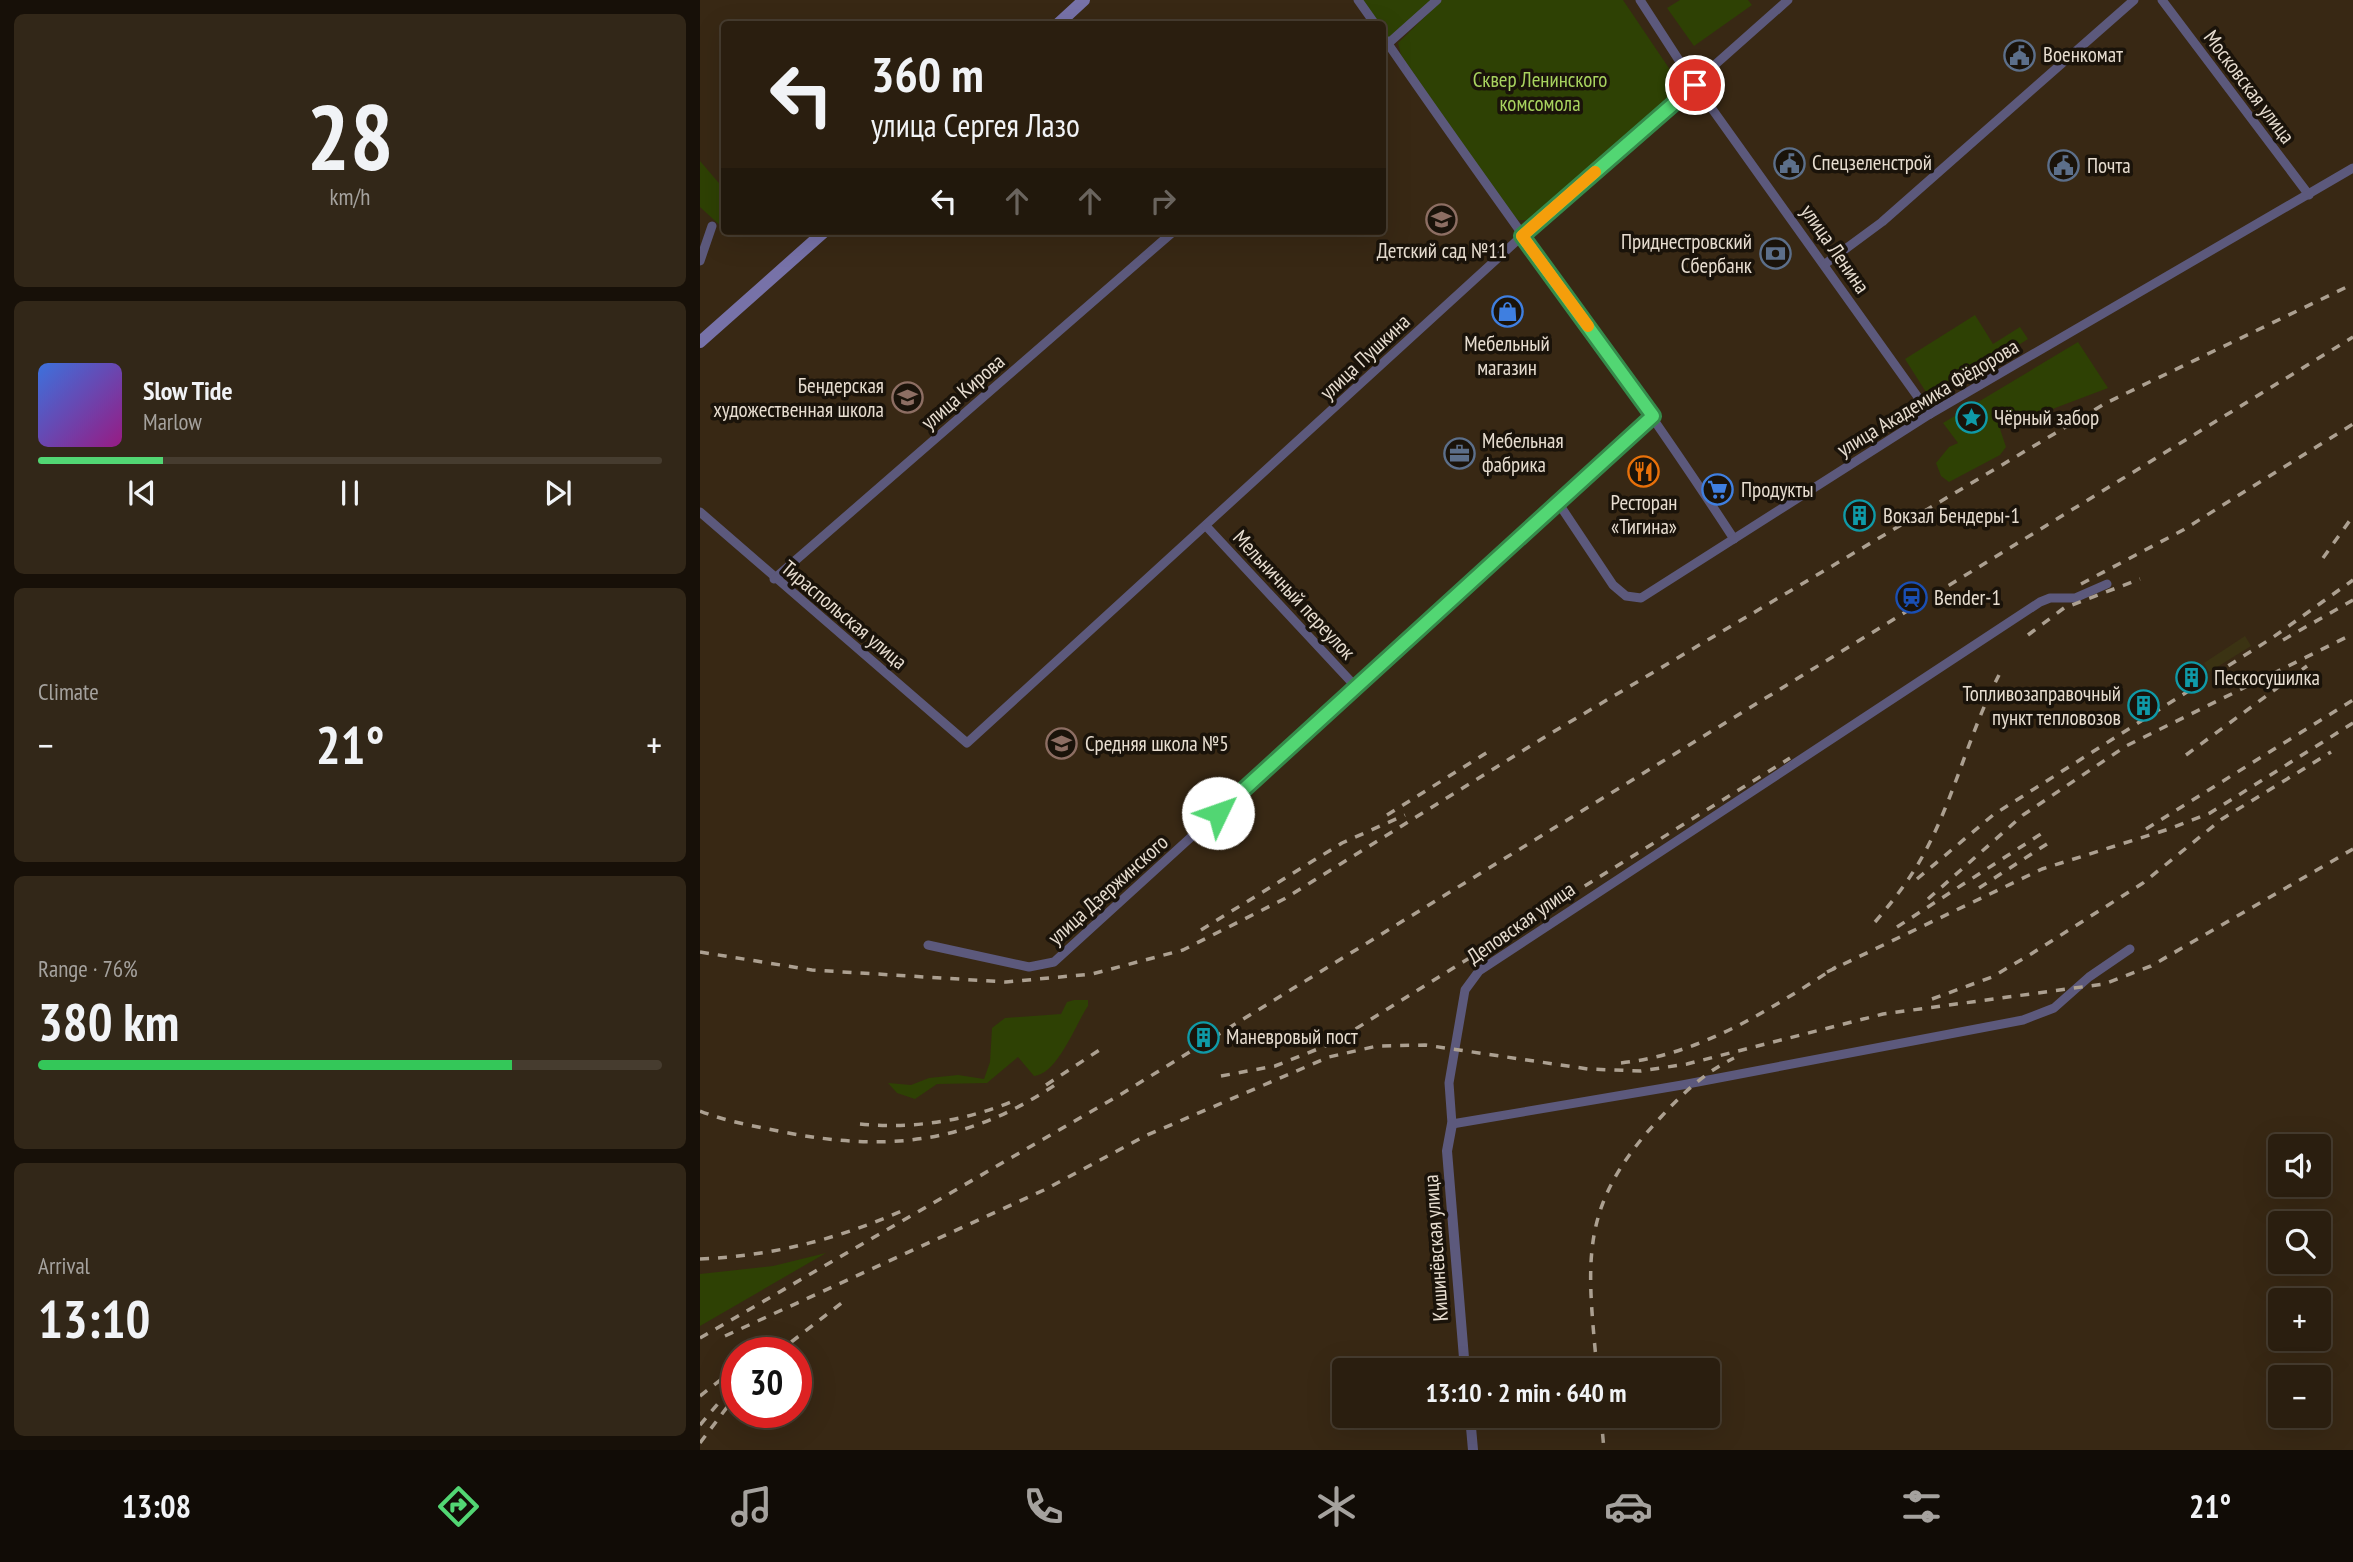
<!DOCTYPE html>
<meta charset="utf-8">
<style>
body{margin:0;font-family:"PT Sans Narrow",sans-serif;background:#322718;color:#f1f3f6;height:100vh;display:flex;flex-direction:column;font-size:26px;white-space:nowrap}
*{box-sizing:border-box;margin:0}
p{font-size:23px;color:#a5a29e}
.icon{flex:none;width:38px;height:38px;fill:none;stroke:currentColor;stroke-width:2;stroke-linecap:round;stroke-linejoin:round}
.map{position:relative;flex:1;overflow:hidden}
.sheet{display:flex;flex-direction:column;gap:14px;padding:14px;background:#171008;width:700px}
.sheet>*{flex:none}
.guide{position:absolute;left:21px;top:21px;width:665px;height:214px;border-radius:7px;box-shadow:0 7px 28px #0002,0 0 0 2px #463c2f;background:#2a1e0f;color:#f1f3f6;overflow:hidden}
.controls{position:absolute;left:1568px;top:1134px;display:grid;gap:14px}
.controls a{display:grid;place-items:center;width:63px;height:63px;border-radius:7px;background:#2a1e0f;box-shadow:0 7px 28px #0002,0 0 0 2px #463c2f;font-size:35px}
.speed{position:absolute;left:21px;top:1337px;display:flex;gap:14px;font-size:35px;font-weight:700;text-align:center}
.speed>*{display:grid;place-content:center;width:91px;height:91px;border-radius:50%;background:#2a1e0f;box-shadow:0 7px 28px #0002,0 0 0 2px #463c2f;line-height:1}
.speed .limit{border:10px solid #d22;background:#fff;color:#111}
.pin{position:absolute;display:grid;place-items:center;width:60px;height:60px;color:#fff;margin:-30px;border:4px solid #fff;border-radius:50%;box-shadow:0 2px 7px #0007}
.me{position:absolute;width:77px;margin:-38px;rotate:48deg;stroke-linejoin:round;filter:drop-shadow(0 0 5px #0008)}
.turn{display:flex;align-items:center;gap:24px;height:147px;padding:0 35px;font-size:32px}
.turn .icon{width:91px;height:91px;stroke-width:2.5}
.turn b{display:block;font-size:49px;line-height:60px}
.lanes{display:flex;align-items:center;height:66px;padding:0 35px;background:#0003;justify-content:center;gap:35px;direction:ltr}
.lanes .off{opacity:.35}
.big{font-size:52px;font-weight:700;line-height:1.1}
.sheet .card{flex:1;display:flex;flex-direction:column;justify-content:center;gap:10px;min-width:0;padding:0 24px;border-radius:10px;background:#322718}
.sheet .dial{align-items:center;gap:0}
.dial b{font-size:91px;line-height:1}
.song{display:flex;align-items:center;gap:21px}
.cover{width:84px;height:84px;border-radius:10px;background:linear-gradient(135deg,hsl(220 70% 55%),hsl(310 70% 35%))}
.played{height:7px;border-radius:4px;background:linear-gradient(90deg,#52d673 20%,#463c2f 20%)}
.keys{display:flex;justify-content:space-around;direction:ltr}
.heat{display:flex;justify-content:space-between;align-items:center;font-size:38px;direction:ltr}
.charge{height:10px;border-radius:5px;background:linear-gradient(90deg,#34c759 76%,#463c2f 0)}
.trip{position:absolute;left:632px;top:1358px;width:388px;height:70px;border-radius:7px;background:#2a1e0f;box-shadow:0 7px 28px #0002,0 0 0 2px #463c2f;font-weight:700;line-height:70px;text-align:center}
.dock{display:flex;height:112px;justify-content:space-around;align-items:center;background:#110c06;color:#a5a29e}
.dock .icon{width:49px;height:49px}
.dock .on{color:#52d673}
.dock b{font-size:32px;color:#f1f3f6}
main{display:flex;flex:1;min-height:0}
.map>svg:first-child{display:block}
.green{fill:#2e4104}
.sand{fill:#3b3313}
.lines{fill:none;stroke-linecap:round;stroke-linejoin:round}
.minor{stroke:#5c597c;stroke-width:9}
.tertiary{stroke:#5c597c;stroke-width:10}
.secondary{stroke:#7772a8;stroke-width:12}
.rail{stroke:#aca091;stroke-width:3.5;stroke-dasharray:9 9;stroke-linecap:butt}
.route-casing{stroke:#358b4b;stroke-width:18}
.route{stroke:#52d673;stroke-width:12}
.slow{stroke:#f59e0b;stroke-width:12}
.labels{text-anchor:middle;stroke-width:7;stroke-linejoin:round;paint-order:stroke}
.poi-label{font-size:21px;fill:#e7ddd0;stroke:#1a130a;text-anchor:start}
.park-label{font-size:21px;fill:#a8d35f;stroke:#1a130a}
.street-label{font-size:21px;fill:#e7ddd0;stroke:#1a130a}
</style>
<main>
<section class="sheet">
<div class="card dial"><b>28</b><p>km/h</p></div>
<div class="card">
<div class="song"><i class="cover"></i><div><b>Slow Tide</b><p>Marlow</p></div></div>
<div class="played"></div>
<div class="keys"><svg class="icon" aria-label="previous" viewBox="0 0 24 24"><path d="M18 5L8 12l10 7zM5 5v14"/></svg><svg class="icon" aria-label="pause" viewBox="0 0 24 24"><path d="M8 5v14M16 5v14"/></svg><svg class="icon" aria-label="next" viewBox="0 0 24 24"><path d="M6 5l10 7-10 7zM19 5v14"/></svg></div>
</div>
<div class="card"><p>Climate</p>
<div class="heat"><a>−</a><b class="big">21°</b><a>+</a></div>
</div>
<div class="card"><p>Range · 76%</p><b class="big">380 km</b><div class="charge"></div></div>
<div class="card"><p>Arrival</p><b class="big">13:10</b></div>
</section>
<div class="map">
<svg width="1653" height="1450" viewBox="0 0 1653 1450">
<rect width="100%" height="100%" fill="#382814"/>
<g class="green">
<path d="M 658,0 L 737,0 L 688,44 L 683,35 L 682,24 L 675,24 Z"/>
<path d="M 742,0 L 923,0 L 979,83 L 974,96 L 964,105 L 832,220 L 818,220 L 810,213 L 701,55 L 698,43 Z"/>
<path d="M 980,0 L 1048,0 L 1052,5 L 994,46 L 967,8 Z"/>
<path d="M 0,161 L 24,189 L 24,229 L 0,207 Z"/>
<path d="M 1275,315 L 1293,344 L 1320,327 L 1328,339 L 1231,400 L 1205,359 Z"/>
<path d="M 1378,342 L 1408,388 L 1300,429 L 1306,447 L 1300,455 L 1249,482 L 1241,476 L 1236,463 L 1249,447 L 1258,443 L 1243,423 Z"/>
<path d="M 374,1000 L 388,1000 L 388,1006 C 376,1023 358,1074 334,1076 L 318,1057 L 287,1083 L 237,1084 L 215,1099 L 197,1093 L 188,1083 L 211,1085 L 229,1078 L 258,1075 L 284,1079 L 290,1062 L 292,1028 L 305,1018 L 361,1014 L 367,1002 Z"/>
<path d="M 126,1253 L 0,1326 L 0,1274 L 73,1266 Z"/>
</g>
<path class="sand" d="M 1545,636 L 1551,646 L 1509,672 L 1504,663 Z"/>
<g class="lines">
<g class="minor">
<path d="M 658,0 L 675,24"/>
<path d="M 940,0 L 995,85 L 1230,414"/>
<path d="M 1462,0 L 1609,195"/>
<path d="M 682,35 C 798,205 922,367 1034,539"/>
<path d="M 682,49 L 737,0"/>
<path d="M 0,261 L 12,226"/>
<path d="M 1125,264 L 1182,222 L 1434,0"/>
<path d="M 857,501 L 913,585 L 926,596 L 941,598 L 1230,414 L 1653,168"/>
<path d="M 0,512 L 267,743 L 822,236 L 1088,0"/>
<path d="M 507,527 L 656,687"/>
<path d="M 74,579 L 474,231"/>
<path d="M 1407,584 L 1375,598 L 1350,598 L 1340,602 L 779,971 L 765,990 L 749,1083 L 752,1124 L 982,1085 L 1323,1020 L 1354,1008 L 1389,977 L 1430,949"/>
<path d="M 228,945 L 329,967 L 354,962 L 953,416"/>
</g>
<g class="tertiary">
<path d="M 752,1124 L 747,1151 L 765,1370"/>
<path d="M 770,1416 L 773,1450"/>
</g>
<g class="secondary">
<path d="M 358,24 L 384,0"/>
<path d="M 0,342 L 125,231"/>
</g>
<g class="rail">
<path d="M 1623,558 L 1653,516"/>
<path d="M 1381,584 L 1483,530 L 1653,424"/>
<path d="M 1328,635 L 1364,608 L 1440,579"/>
<path d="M 1583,640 L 1653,600"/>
<path d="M 1486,755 L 1607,666"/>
<path d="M 687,815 L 791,750"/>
<path d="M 1446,829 L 1653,700"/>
<path d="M 1217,879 L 1293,815 L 1572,638 L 1653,580"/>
<path d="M 1279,888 L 1353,840"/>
<path d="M 1228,899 L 1323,815 L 1426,746 L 1653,634"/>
<path d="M 1175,922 C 1195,899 1213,875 1227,848 C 1256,792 1270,731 1299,675"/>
<path d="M 1197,927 L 1347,830"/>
<path d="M 501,930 L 642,843 L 705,815"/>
<path d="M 0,952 L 112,970 L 306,982 L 392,974 L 483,950 L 584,899 L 848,735 L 1406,403 L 1653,284"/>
<path d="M 1127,972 L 1342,869 L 1469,829 L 1510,813 L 1653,723"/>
<path d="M 1232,999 L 1292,977 L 1331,954 L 1443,883 L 1522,819 L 1631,752"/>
<path d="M 921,1063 C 1002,1054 1069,1010 1136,967"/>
<path d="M 521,1076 L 575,1066 L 633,1043 L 1090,758"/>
<path d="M 346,1085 L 404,1047"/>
<path d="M 0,1111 C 27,1122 55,1126 83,1132 C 187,1152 266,1144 355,1085"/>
<path d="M 160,1124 C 215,1129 267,1121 318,1099"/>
<path d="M 0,1259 C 73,1256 138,1239 204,1210"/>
<path d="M 25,1336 L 344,1190 L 445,1136 L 629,1057 L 677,1046 L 725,1045 L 888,1069 L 941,1071 L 987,1064 L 1183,1014 L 1404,984 L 1451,966 L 1653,849"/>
<path d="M 0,1338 L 423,1093 L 1653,337"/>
<path d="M 77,1353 L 143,1302"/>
<path d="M 897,1370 C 887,1259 878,1206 960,1118 C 982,1094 1005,1072 1034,1058"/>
<path d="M 0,1396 L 37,1367"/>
<path d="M 901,1416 L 904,1450"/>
<path d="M 0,1425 L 37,1381"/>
<path d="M 0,1443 L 37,1394"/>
</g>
</g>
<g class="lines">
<defs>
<path id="route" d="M 518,813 L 953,416 L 822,236 L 995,85"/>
</defs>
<use href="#route" class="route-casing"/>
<use href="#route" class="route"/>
<path class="slow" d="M 888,326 L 822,236 L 895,172"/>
</g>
<defs>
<symbol id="civic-ring" viewBox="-11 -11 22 22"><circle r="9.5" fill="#1a130a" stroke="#5c6f8a" stroke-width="1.5"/><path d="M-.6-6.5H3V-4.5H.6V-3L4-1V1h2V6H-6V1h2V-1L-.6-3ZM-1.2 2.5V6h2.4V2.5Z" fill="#5c6f8a"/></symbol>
<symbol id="school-ring" viewBox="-11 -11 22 22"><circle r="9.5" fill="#1a130a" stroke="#8d6e63" stroke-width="1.5"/><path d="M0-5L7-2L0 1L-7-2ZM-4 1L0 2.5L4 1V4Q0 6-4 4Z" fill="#8d6e63"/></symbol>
<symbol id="bank-ring" viewBox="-11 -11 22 22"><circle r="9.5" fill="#1a130a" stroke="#5c6f8a" stroke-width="1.5"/><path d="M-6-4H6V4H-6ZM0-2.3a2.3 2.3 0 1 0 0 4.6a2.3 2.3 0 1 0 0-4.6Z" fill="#5c6f8a"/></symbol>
<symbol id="shop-ring" viewBox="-11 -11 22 22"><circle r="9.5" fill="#1a130a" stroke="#3f7fe0" stroke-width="1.5"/><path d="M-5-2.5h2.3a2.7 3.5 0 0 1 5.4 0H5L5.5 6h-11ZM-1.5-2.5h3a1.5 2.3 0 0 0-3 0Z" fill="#3f7fe0"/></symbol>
<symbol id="sight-ring" viewBox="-11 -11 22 22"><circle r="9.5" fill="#1a130a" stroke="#0f9aa8" stroke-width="1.5"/><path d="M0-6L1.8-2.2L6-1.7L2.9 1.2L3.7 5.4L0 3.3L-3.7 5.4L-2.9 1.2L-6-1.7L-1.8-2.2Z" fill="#0f9aa8"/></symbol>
<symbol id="office-ring" viewBox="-11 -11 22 22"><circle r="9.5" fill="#1a130a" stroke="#5c6f8a" stroke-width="1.5"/><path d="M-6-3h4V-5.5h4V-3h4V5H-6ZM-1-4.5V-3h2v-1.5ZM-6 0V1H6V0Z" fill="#5c6f8a"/></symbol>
<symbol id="restaurant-ring" viewBox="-11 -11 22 22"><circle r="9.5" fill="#1a130a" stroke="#e8710a" stroke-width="1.5"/><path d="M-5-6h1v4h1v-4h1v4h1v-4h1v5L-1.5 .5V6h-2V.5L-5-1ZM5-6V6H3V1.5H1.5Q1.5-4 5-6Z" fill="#e8710a"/></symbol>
<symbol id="supermarket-ring" viewBox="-11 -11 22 22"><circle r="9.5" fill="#1a130a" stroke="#3f7fe0" stroke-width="1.5"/><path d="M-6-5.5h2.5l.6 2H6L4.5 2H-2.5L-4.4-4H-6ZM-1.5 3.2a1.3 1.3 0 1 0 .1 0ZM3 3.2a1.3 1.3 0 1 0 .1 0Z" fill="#3f7fe0"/></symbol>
<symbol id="building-ring" viewBox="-11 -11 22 22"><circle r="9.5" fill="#1a130a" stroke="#0f9aa8" stroke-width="1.5"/><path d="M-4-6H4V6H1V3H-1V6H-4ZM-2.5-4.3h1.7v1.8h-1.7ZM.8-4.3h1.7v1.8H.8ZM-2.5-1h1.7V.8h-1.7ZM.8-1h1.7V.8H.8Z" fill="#0f9aa8"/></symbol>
<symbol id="station-ring" viewBox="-11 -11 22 22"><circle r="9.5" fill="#1a130a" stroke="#1a4fb4" stroke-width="1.5"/><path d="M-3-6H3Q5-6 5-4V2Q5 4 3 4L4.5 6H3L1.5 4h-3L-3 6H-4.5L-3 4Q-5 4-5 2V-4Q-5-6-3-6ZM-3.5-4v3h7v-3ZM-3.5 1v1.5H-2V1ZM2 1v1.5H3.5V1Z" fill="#1a4fb4"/></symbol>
</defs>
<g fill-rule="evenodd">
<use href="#civic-ring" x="1302" y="38" width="35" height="35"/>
<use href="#civic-ring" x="1072" y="146" width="35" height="35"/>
<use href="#civic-ring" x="1346" y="148" width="35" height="35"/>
<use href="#school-ring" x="724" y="202" width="35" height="35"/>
<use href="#bank-ring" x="1058" y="236" width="35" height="35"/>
<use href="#shop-ring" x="790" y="294" width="35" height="35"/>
<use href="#school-ring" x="190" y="380" width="35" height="35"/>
<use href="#sight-ring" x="1254" y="400" width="35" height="35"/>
<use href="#office-ring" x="742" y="436" width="35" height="35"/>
<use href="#restaurant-ring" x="926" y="454" width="35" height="35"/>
<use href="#supermarket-ring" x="1000" y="472" width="35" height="35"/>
<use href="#building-ring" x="1142" y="498" width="35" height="35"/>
<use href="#station-ring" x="1194" y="580" width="35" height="35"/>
<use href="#building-ring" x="1474" y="660" width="35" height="35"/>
<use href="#building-ring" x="1426" y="688" width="35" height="35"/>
<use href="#school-ring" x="344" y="726" width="35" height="35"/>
<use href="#building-ring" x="486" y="1020" width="35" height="35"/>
</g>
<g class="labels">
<g class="poi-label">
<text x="1343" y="62">Военкомат</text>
<text x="1112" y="170">Спецзеленстрой</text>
<text x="1387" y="173">Почта</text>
<text x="1052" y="249" text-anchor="end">Приднестровский<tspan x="1052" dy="24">Сбербанк</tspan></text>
<text x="742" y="258" text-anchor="middle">Детский сад №11</text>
<text x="807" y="351" text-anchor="middle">Мебельный<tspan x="807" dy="24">магазин</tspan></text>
<text x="184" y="393" text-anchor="end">Бендерская<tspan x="184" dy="24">художественная школа</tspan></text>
<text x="1294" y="425">Чёрный забор</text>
<text x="782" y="448">Мебельная<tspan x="782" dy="24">фабрика</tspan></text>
<text x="1041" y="497">Продукты</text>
<text x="944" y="510" text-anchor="middle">Ресторан<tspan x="944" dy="24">«Тигина»</tspan></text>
<text x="1183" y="523">Вокзал Бендеры-1</text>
<text x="1234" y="605">Bender-1</text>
<text x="1514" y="685">Пескосушилка</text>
<text x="1421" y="701" text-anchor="end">Топливозаправочный<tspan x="1421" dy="24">пункт тепловозов</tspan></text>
<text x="385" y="751">Средняя школа №5</text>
<text x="526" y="1044">Маневровый пост</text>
</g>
<g class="park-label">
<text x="840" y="87">Сквер Ленинского<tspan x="840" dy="24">комсомола</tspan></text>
</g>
<g class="street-label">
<text transform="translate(1549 87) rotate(53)" y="7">Московская улица</text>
<text transform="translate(1135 249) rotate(55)" y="7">улица Ленина</text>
<text transform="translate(665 357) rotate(-43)" y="7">улица Пушкина</text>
<text transform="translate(263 392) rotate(-41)" y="7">улица Кирова</text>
<text transform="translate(1228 398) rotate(-31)" y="7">улица Академика Фёдорова</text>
<text transform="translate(594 595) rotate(47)" y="7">Мельничный переулок</text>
<text transform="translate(144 615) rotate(40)" y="7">Тираспольская улица</text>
<text transform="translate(408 890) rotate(-42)" y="7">улица Дзержинского</text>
<text transform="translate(821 923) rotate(-35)" y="7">Деповская улица</text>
<text transform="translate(736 1248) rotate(-94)" y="7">Кишинёвская улица</text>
</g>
</g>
</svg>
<div class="controls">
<a><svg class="icon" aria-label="sound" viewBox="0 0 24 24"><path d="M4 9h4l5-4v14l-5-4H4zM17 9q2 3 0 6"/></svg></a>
<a><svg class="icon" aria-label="search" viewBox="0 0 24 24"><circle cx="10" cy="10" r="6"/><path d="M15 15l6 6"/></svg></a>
<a>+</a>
<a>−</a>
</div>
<div class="speed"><div class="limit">30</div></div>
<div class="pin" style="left:995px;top:85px;background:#d93025"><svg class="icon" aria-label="arrive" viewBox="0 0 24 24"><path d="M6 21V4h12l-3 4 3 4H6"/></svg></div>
<svg class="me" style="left:518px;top:813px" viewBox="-20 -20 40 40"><circle r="19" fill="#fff"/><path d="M0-13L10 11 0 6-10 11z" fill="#52d673"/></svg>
<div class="trip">13:10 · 2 min · 640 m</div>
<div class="guide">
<div class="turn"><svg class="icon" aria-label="left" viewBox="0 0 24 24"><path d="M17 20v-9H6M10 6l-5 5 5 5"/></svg><div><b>360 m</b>улица Сергея Лазо</div></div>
<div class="lanes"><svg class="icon" aria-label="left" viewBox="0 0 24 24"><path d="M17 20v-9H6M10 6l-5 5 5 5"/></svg><svg class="icon off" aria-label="ahead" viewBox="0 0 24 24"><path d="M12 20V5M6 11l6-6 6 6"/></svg><svg class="icon off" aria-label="ahead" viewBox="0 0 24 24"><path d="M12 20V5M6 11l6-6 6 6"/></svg><svg class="icon off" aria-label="right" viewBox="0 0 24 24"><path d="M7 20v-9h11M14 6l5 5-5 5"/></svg></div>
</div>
</div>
</main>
<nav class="dock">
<b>13:08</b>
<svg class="icon on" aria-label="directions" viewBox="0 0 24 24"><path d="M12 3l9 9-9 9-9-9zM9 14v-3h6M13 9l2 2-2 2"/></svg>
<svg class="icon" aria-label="music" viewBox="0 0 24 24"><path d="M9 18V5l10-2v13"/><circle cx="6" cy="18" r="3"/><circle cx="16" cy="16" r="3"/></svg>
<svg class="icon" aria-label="phone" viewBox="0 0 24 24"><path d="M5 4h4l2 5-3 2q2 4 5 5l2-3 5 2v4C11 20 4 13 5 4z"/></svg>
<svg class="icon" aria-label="climate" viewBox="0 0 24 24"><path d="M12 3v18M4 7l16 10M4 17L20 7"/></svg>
<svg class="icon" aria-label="car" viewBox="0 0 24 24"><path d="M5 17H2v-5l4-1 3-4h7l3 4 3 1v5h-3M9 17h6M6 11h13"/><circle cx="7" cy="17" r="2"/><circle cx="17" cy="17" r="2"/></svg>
<svg class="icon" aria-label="filters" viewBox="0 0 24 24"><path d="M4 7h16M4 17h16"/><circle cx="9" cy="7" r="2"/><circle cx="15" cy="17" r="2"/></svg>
<b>21°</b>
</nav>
